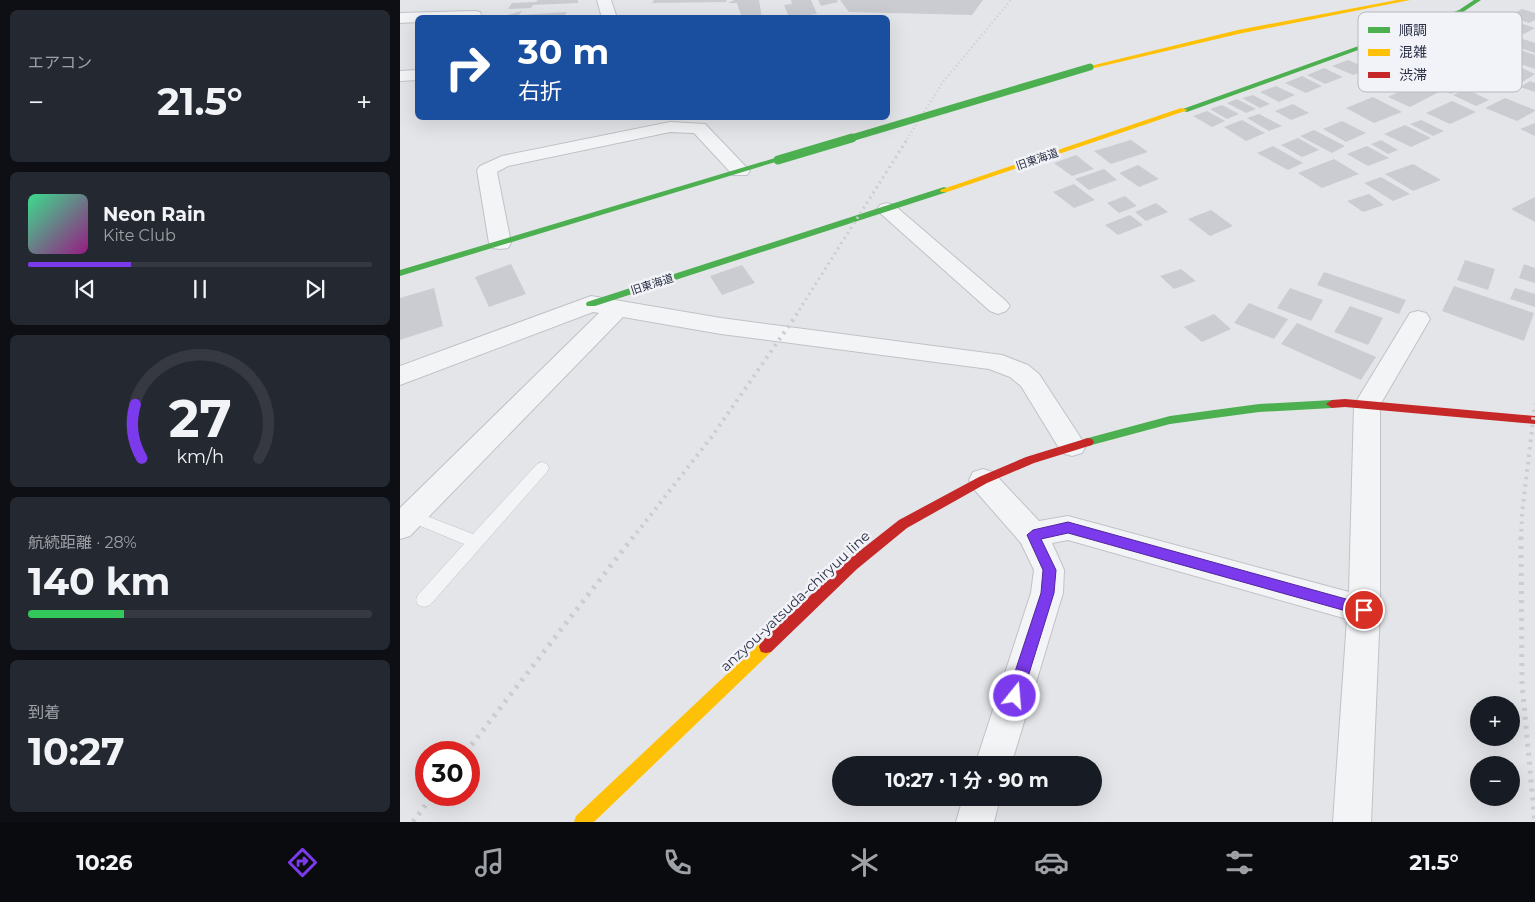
<!DOCTYPE html>
<html lang="ja">
<meta charset="utf-8">
<style>
body{margin:0;font-family:Montserrat,"Noto Sans JP",sans-serif;background:#242831;color:#f1f3f6;height:100vh;display:flex;flex-direction:column;font-size:19px;white-space:nowrap}
*{box-sizing:border-box;margin:0}
p{font-size:16px;color:#9ea1a6}
.icon{flex:none;width:28px;height:28px;fill:none;stroke:currentColor;stroke-width:2;stroke-linecap:round;stroke-linejoin:round}
.map{position:relative;flex:1;overflow:hidden}
.drawer{display:flex;flex-direction:column;gap:10px;padding:10px;background:#0d0f14;width:400px}
.drawer>*{flex:none}
.guide{position:absolute;left:15px;top:15px;width:475px;height:105px;border-radius:8px;box-shadow:0 5px 20px #0002;background:#1a4fa0;color:#fff;overflow:hidden}
.tools{position:absolute;left:1070px;top:696px;display:grid;gap:10px}
.tools a{display:grid;place-items:center;width:50px;height:50px;border-radius:50%;background:#171b24;box-shadow:0 5px 20px #0002;font-size:25px}
.speed{position:absolute;left:15px;top:741px;display:flex;gap:10px;font-size:25px;font-weight:700;text-align:center}
.speed>*{display:grid;place-content:center;width:65px;height:65px;border-radius:50%;background:#171b24;box-shadow:0 5px 20px #0002;line-height:1}
.speed .limit{border:8px solid #d22;background:#fff;color:#111}
.pin{position:absolute;display:grid;place-items:center;width:42px;height:42px;color:#fff;margin:-21px;border:2px solid #fff;border-radius:50%;box-shadow:0 1px 5px #0007}
.me{position:absolute;width:55px;margin:-28px;rotate:17deg;stroke-linejoin:round;filter:drop-shadow(0 0 4px #0008)}
.turn{display:flex;align-items:center;gap:18px;height:105px;padding:0 20px;font-size:22px}
.turn .icon{width:65px;height:65px;stroke-width:2.5}
.turn b{display:block;font-size:35px;line-height:42px}
.big{font-size:38px;font-weight:700;line-height:1.1}
.drawer .tile{flex:1;display:flex;flex-direction:column;justify-content:center;gap:8px;min-width:0;padding:0 18px;border-radius:8px;background:#242831}
.drawer .dial{align-items:center;gap:0}
.dial svg{height:130px;overflow:visible;fill:none;stroke:#363941;stroke-width:7;stroke-linecap:round;text-anchor:middle}
.dial text{fill:#f1f3f6;stroke:none}
.song{display:flex;align-items:center;gap:15px}
.cover{width:60px;height:60px;border-radius:8px;background:linear-gradient(135deg,hsl(150 70% 55%),hsl(310 70% 35%))}
.played{height:5px;border-radius:2px;background:linear-gradient(90deg,#7c3aed 30%,#363941 30%)}
.keys{display:flex;justify-content:space-around;direction:ltr}
.heat{display:flex;justify-content:space-between;align-items:center;font-size:28px;direction:ltr}
.charge{height:8px;border-radius:4px;background:linear-gradient(90deg,#34c759 28%,#363941 0)}
.trip{position:absolute;left:432px;top:756px;width:270px;height:50px;border-radius:25px;background:#171b24;box-shadow:0 5px 20px #0002;font-weight:700;line-height:50px;text-align:center}
.tabs{display:flex;height:80px;justify-content:space-around;align-items:center;background:#090b0e;color:#9ea1a6}
.tabs .icon{width:35px;height:35px}
.tabs .current{color:#7c3aed}
.tabs b{font-size:22px;color:#f1f3f6}
main{display:flex;flex:1;min-height:0}
.map>svg:first-child{display:block}
.building{fill:#cbccd1}
.lines{fill:none;stroke-linecap:round;stroke-linejoin:round}
.lane-casing{stroke:#c1c2c7;stroke-width:1}
.street-casing{stroke:#c1c2c7;stroke-width:2}
.lane{fill:#f3f4f6;fill-rule:evenodd}
.street{fill:#f3f4f6;fill-rule:evenodd}
.fast{fill:#4caf50;fill-rule:evenodd}
.slow{fill:#ffc107;fill-rule:evenodd}
.jam{fill:#c62828;fill-rule:evenodd}
.rail-far3{stroke:#cccdd1;stroke-width:2.5;stroke-dasharray:1 3;stroke-linecap:butt}
.rail-far2{stroke:#cccdd1;stroke-width:3;stroke-dasharray:2 4;stroke-linecap:butt}
.rail-far1{stroke:#cccdd1;stroke-width:4;stroke-dasharray:2.5 5;stroke-linecap:butt}
.rail{stroke:#cccdd1;stroke-width:5;stroke-dasharray:3 6;stroke-linecap:butt}
.fast-bridge-far1{stroke:#4caf50;stroke-width:7}
.fast-bridge{stroke:#4caf50;stroke-width:9}
.route{fill:#7c3aed;stroke:#51269a}
.labels{text-anchor:middle;stroke-width:5;stroke-linejoin:round;paint-order:stroke}
.far-street-label{font-size:11px;fill:#292e44;stroke:#f2f3f8}
.street-label{font-size:14px;fill:#292e44;stroke:#f2f3f8}
.key{fill:#f2f3f8;stroke:#b6b8c2;stroke-width:1}
.key-label{font-size:14px;fill:#292e44}
</style>
<main>
<section class="drawer">
<div class="tile"><p>エアコン</p>
<div class="heat"><a>−</a><b class="big">21.5°</b><a>+</a></div>
</div>
<div class="tile">
<div class="song"><i class="cover"></i><div><b>Neon Rain</b><p>Kite Club</p></div></div>
<div class="played"></div>
<div class="keys"><svg class="icon" aria-label="previous" viewBox="0 0 24 24"><path d="M18 5L8 12l10 7zM5 5v14"/></svg><svg class="icon" aria-label="pause" viewBox="0 0 24 24"><path d="M8 5v14M16 5v14"/></svg><svg class="icon" aria-label="next" viewBox="0 0 24 24"><path d="M6 5l10 7-10 7zM19 5v14"/></svg></div>
</div>
<div class="tile dial"><svg viewBox="0 0 100 80">
<path d="M14 69A42 42 0 1 1 86 69"/>
<path d="M14 69A42 42 0 0 1 10 36" stroke="#7c3aed"/>
<text x="50" y="56" font-size="32" font-weight="700">27</text>
<text x="50" y="72" font-size="11">km/h</text>
</svg></div>
<div class="tile"><p>航続距離 · 28%</p><b class="big">140 km</b><div class="charge"></div></div>
<div class="tile"><p>到着</p><b class="big">10:27</b></div>
</section>
<div class="map">
<svg width="1135" height="822" viewBox="0 0 1135 822">
<rect width="100%" height="100%" fill="#e4e5e9"/>
<g class="building">
<path d="M 138,0 L 178,0 L 178,3 L 133,5 L 131,8 L 108,9 L 112,3 L 136,2 Z"/>
<path d="M 254,0 L 327,0 L 326,2 L 252,3 Z"/>
<path d="M 359,0 L 362,18 L 342,18 L 337,3 L 328,3 L 334,0 Z"/>
<path d="M 391,0 L 411,0 L 417,14 L 389,17 L 384,5 L 392,4 Z"/>
<path d="M 418,0 L 437,0 L 438,2 L 421,6 Z"/>
<path d="M 440,0 L 583,0 L 572,15 L 449,12 Z"/>
<path d="M 1122,9 L 1135,13 L 1135,20 L 1129,23 L 1108,16 Z"/>
<path d="M 122,11 L 119,15 L 167,12 L 163,18 L 96,18 Z"/>
<path d="M 1106,18 L 1135,28 L 1124,34 L 1095,24 Z"/>
<path d="M 1066,31 L 1135,55 L 1135,69 L 1051,40 Z"/>
<path d="M 1117,37 L 1135,43 L 1135,53 L 1106,43 Z"/>
<path d="M 948,60 L 969,69 L 953,75 L 932,66 Z"/>
<path d="M 924,68 L 943,77 L 925,84 L 907,75 Z"/>
<path d="M 1122,68 L 1135,74 L 1118,85 L 1104,79 Z"/>
<path d="M 978,71 L 994,79 L 974,87 L 957,78 Z"/>
<path d="M 1035,72 L 1067,85 L 1051,94 L 1018,80 Z"/>
<path d="M 902,76 L 922,86 L 906,93 L 885,83 Z"/>
<path d="M 1130,81 L 1135,83 L 1135,92 L 1120,87 Z"/>
<path d="M 1017,83 L 1039,92 L 1010,107 L 988,97 Z"/>
<path d="M 876,86 L 895,95 L 879,102 L 860,92 Z"/>
<path d="M 1066,89 L 1089,100 L 1076,106 L 1053,95 Z"/>
<path d="M 853,95 L 870,104 L 860,108 L 842,98 Z"/>
<path d="M 973,97 L 1002,112 L 974,123 L 946,108 Z"/>
<path d="M 1105,98 L 1135,110 L 1135,111 L 1117,121 L 1085,108 Z"/>
<path d="M 837,99 L 856,109 L 846,113 L 827,103 Z"/>
<path d="M 1052,101 L 1076,112 L 1050,124 L 1026,113 Z"/>
<path d="M 893,104 L 909,113 L 891,120 L 875,111 Z"/>
<path d="M 822,105 L 839,114 L 827,119 L 810,109 Z"/>
<path d="M 807,111 L 825,121 L 812,127 L 793,116 Z"/>
<path d="M 859,114 L 882,126 L 869,131 L 847,118 Z"/>
<path d="M 842,120 L 865,133 L 846,141 L 824,127 Z"/>
<path d="M 1021,120 L 1044,131 L 1033,136 L 1010,124 Z"/>
<path d="M 942,121 L 966,133 L 946,142 L 923,129 Z"/>
<path d="M 1135,123 L 1135,136 L 1120,129 Z"/>
<path d="M 1005,125 L 1031,138 L 1011,147 L 984,134 Z"/>
<path d="M 914,130 L 945,146 L 932,153 L 900,136 Z"/>
<path d="M 898,138 L 919,150 L 902,157 L 881,145 Z"/>
<path d="M 731,140 L 748,152 L 711,164 L 694,151 Z"/>
<path d="M 981,140 L 998,150 L 988,154 L 971,144 Z"/>
<path d="M 873,146 L 903,163 L 888,170 L 857,153 Z"/>
<path d="M 967,146 L 989,158 L 968,166 L 947,154 Z"/>
<path d="M 676,155 L 694,169 L 672,176 L 654,163 Z"/>
<path d="M 934,159 L 959,174 L 922,188 L 898,173 Z"/>
<path d="M 1013,164 L 1041,180 L 1013,191 L 985,174 Z"/>
<path d="M 738,165 L 759,179 L 739,187 L 719,173 Z"/>
<path d="M 704,169 L 717,180 L 689,190 L 675,179 Z"/>
<path d="M 981,177 L 1010,194 L 993,201 L 964,183 Z"/>
<path d="M 674,184 L 695,200 L 674,208 L 653,192 Z"/>
<path d="M 969,194 L 984,205 L 963,212 L 947,201 Z"/>
<path d="M 725,196 L 737,206 L 719,213 L 707,203 Z"/>
<path d="M 1135,197 L 1135,222 L 1111,209 Z"/>
<path d="M 756,203 L 768,212 L 746,221 L 735,212 Z"/>
<path d="M 811,210 L 833,226 L 810,236 L 788,219 Z"/>
<path d="M 730,215 L 743,225 L 718,235 L 705,225 Z"/>
<path d="M 1065,260 L 1095,269 L 1088,290 L 1057,280 Z"/>
<path d="M 111,264 L 126,294 L 89,307 L 75,277 Z"/>
<path d="M 1124,264 L 1135,268 L 1135,283 L 1119,278 Z"/>
<path d="M 342,265 L 355,283 L 322,295 L 310,276 Z"/>
<path d="M 781,269 L 796,281 L 774,289 L 760,276 Z"/>
<path d="M 924,272 L 1006,300 L 999,314 L 917,285 Z"/>
<path d="M 1054,286 L 1134,313 L 1124,341 L 1042,311 Z"/>
<path d="M 34,288 L 43,326 L 0,340 L 0,298 Z"/>
<path d="M 890,288 L 923,300 L 911,321 L 877,308 Z"/>
<path d="M 1115,288 L 1135,294 L 1135,307 L 1110,299 Z"/>
<path d="M 849,303 L 888,319 L 874,339 L 834,323 Z"/>
<path d="M 950,306 L 983,318 L 968,345 L 934,332 Z"/>
<path d="M 814,314 L 831,329 L 802,342 L 784,327 Z"/>
<path d="M 897,323 L 976,357 L 961,380 L 881,344 Z"/>
</g>
<g class="lines">
<defs>
<path id="lane" d="M 142,462 L 147,464 L 149,468 L 147,472 L 30,605 L 24,607 L 18,605 L 16,600 L 18,595 L 64,544 L 6,520 L 3,516 L 6,512 L 11,510 L 73,534 L 137,464 Z"/>
<g id="street">
<path d="M 197,0 L 211,0 L 217,18 L 202,18 Z"/>
<path d="M 75,11 L 80,12 L 82,18 L 18,18 L 18,22 L 0,23 L 0,13 Z"/>
<path d="M 18,70 L 18,80 L 0,81 L 0,71 Z"/>
<path d="M 270,122 L 305,124 L 350,171 L 347,175 L 333,175 L 294,133 L 270,132 L 108,166 L 97,172 L 111,243 L 108,248 L 100,249 L 92,248 L 89,243 L 77,170 L 80,166 L 102,156 Z"/>
<path d="M 487,203 L 494,205 L 606,301 L 610,306 L 606,311 L 598,314 L 590,311 L 480,213 L 477,209 L 480,205 Z"/>
<path d="M 191,296 L 321,318 L 602,355 L 628,365 L 639,374 L 686,446 L 682,453 L 672,456 L 662,453 L 621,386 L 610,377 L 589,369 L 321,334 L 223,317 L 10,536 L 0,539 L 0,508 L 199,313 L 193,312 L 0,385 L 0,366 Z"/>
<path d="M 1018,311 L 1026,313 L 1030,319 L 980,405 L 980,610 L 971,822 L 933,822 L 947,619 L 668,540 L 652,543 L 664,570 L 663,593 L 611,765 L 575,765 L 631,593 L 634,570 L 621,543 L 573,488 L 569,480 L 573,472 L 583,469 L 593,472 L 639,521 L 668,516 L 949,592 L 954,405 L 1010,313 Z"/>
<path d="M 563,798 L 600,798 L 594,822 L 556,822 Z"/>
</g>
</defs>
<use href="#lane" class="lane-casing"/>
<use href="#street" class="street-casing"/>
<use href="#lane" class="lane"/>
<use href="#street" class="street"/>
<g class="fast">
<path d="M 1074,0 L 1081,0 L 1063,12 L 787,112 L 780,110 L 1059,10 Z"/>
<path d="M 375,158 L 382,160 L 0,276 L 0,270 Z"/>
<path d="M 544,187 L 547,188 L 547,192 L 195,306 L 187,306 L 186,304 L 187,302 Z"/>
<path d="M 932,400 L 938,404 L 932,408 L 859,412 L 770,424 L 688,446 L 684,445 L 682,442 L 684,439 L 688,438 L 770,416 L 859,404 Z"/>
</g>
<g class="slow">
<path d="M 997,0 L 1010,0 L 838,34 L 690,69 L 686,67 L 838,30 Z"/>
<path d="M 781,108 L 788,110 L 547,192 L 541,192 L 540,190 Z"/>
<path d="M 366,641 L 371,642 L 373,647 L 371,652 L 194,822 L 174,822 L 176,816 L 361,642 Z"/>
</g>
<g class="jam">
<path d="M 945,399 L 1135,416 L 1135,424 L 945,407 L 932,408 L 926,404 L 932,400 Z"/>
<path d="M 688,438 L 692,439 L 694,442 L 692,445 L 634,463 L 587,483 L 507,528 L 457,569 L 371,652 L 366,653 L 361,652 L 359,647 L 361,642 L 447,561 L 499,520 L 579,477 L 626,457 Z"/>
</g>
<path class="rail-far3" d="M 507,139 L 543,82 L 611,0"/>
<path class="rail-far2" d="M 396,315 L 508,138"/>
<g class="rail-far1">
<path d="M 232,539 L 313,435 L 397,314"/>
<path d="M 1121,539 L 1122,514 L 1135,404"/>
</g>
<g class="rail">
<path d="M 1121,537 L 1122,684 L 1135,822"/>
<path d="M 66,752 L 233,537"/>
<path d="M 13,822 L 33,795"/>
</g>
<path class="fast-bridge-far1" d="M 448,139 L 690,67"/>
<path class="fast-bridge" d="M 378,160 L 452,138"/>
</g>
<path class="route" d="M 668,522 L 964,604 L 969,606 L 971,610 L 969,614 L 964,616 L 668,533 L 641,539 L 656,570 L 654,593 L 622,696 L 620,701 L 615,703 L 609,701 L 607,696 L 641,593 L 643,570 L 627,535 L 633,530 Z"/>
<g class="labels">
<g class="far-street-label">
<text transform="translate(637 159) rotate(-19)" y="4">旧東海道</text>
<text transform="translate(252 284) rotate(-18)" y="4">旧東海道</text>
</g>
<g class="street-label">
<text transform="translate(395 601) rotate(-43)" y="5">anzyou-yatsuda-chiryuu line</text>
</g>
</g>
<rect x="958" y="12" width="164" height="80" rx="8" class="key"/>
<rect x="968" y="27" width="22" height="6" fill="#4caf50"/>
<rect x="968" y="49" width="22" height="7" fill="#ffc107"/>
<rect x="968" y="72" width="22" height="6" fill="#c62828"/>
<g class="key-label">
<text x="999" y="35">順調</text>
<text x="999" y="57">混雑</text>
<text x="999" y="80">渋滞</text>
</g>
</svg>
<div class="tools">
<a>+</a>
<a>−</a>
</div>
<div class="speed"><div class="limit">30</div></div>
<div class="pin" style="left:964px;top:610px;background:#d93025"><svg class="icon" aria-label="arrive" viewBox="0 0 24 24"><path d="M6 21V4h12l-3 4 3 4H6"/></svg></div>
<svg class="me" style="left:615px;top:696px" viewBox="-20 -20 40 40"><circle r="17" fill="#7c3aed" stroke="#fff" stroke-width="3"/><path d="M0-11L8 9 0 5-8 9z" fill="#fff"/></svg>
<div class="trip">10:27 · 1 分 · 90 m</div>
<div class="guide">
<div class="turn"><svg class="icon" aria-label="right" viewBox="0 0 24 24"><path d="M7 20v-9h11M14 6l5 5-5 5"/></svg><div><b>30 m</b>右折</div></div>
</div>
</div>
</main>
<nav class="tabs">
<b>10:26</b>
<svg class="icon current" aria-label="directions" viewBox="0 0 24 24"><path d="M12 3l9 9-9 9-9-9zM9 14v-3h6M13 9l2 2-2 2"/></svg>
<svg class="icon" aria-label="music" viewBox="0 0 24 24"><path d="M9 18V5l10-2v13"/><circle cx="6" cy="18" r="3"/><circle cx="16" cy="16" r="3"/></svg>
<svg class="icon" aria-label="phone" viewBox="0 0 24 24"><path d="M5 4h4l2 5-3 2q2 4 5 5l2-3 5 2v4C11 20 4 13 5 4z"/></svg>
<svg class="icon" aria-label="climate" viewBox="0 0 24 24"><path d="M12 3v18M4 7l16 10M4 17L20 7"/></svg>
<svg class="icon" aria-label="car" viewBox="0 0 24 24"><path d="M5 17H2v-5l4-1 3-4h7l3 4 3 1v5h-3M9 17h6M6 11h13"/><circle cx="7" cy="17" r="2"/><circle cx="17" cy="17" r="2"/></svg>
<svg class="icon" aria-label="filters" viewBox="0 0 24 24"><path d="M4 7h16M4 17h16"/><circle cx="9" cy="7" r="2"/><circle cx="15" cy="17" r="2"/></svg>
<b>21.5°</b>
</nav>
